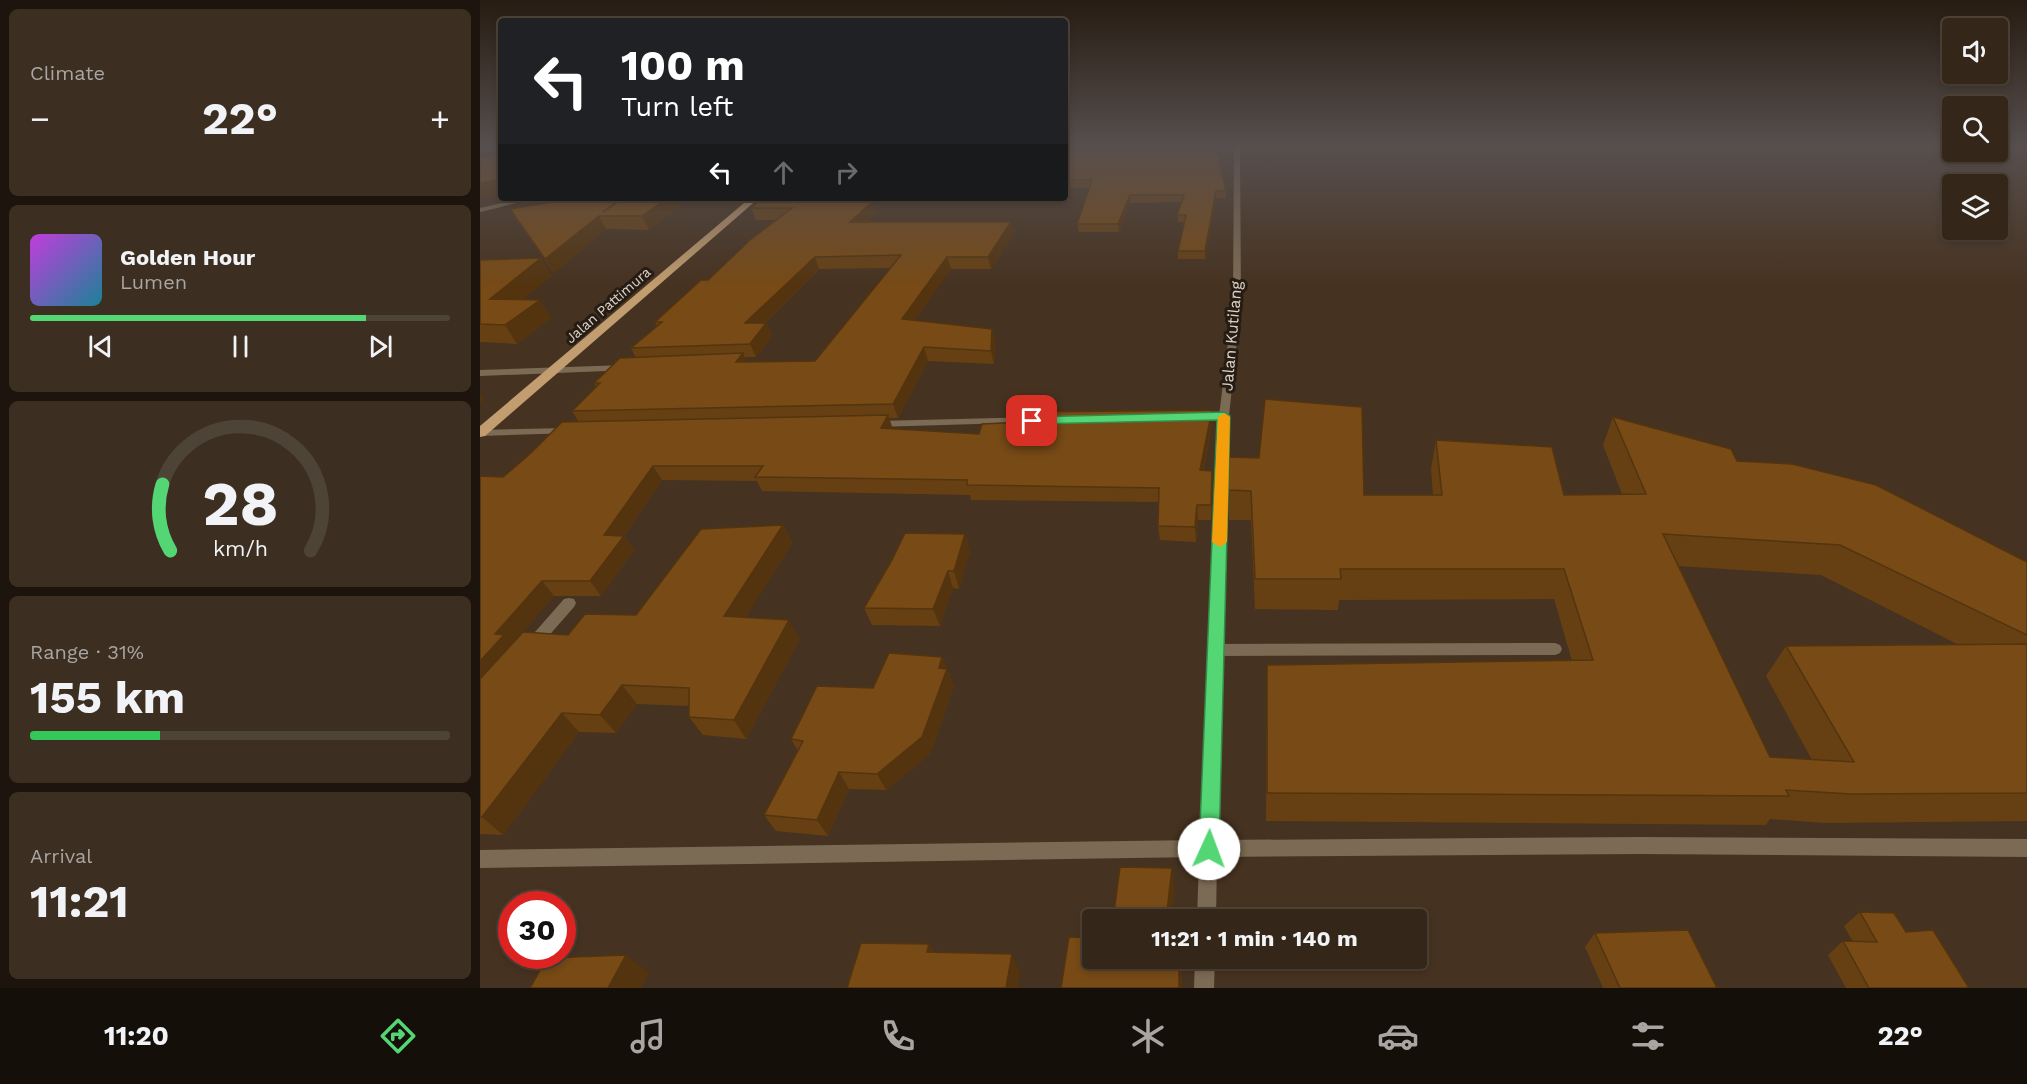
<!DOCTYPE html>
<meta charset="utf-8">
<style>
body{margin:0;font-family:"Work Sans",sans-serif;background:#3c2e21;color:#f1f3f6;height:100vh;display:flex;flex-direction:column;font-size:22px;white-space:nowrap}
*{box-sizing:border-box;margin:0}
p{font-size:20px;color:#a9a5a2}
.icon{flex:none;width:33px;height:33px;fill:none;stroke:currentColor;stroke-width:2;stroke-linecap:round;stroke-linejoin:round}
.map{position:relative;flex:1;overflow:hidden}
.panel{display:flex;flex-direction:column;gap:9px;padding:9px;background:#1d150d;width:480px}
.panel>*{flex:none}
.top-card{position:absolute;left:18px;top:18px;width:570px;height:183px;border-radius:6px;box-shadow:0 3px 9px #0003,0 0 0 2px #4e4337;background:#202124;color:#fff;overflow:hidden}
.controls{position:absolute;left:1462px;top:18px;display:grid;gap:12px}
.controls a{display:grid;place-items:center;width:66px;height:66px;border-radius:6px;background:#342618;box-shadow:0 3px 9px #0003,0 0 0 2px #4e4337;font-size:30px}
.speed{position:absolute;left:18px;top:891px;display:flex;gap:12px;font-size:30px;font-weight:700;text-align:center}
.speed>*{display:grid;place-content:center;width:78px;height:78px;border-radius:50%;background:#342618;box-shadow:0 3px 9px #0003,0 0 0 2px #4e4337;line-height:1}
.speed .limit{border:9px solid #d22;background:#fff;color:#111}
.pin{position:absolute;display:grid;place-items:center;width:51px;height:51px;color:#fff;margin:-26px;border-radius:12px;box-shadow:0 3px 9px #0006}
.me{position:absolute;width:66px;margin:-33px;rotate:2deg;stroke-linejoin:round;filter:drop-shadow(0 0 4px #0008)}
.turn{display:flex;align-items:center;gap:21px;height:126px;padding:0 24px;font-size:27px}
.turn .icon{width:78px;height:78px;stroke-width:2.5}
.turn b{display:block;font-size:42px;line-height:51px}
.lanes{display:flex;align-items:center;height:57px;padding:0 24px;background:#0003;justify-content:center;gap:30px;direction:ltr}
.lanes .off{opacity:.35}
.big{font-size:45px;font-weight:700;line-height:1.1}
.panel .card{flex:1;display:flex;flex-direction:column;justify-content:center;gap:9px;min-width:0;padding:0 21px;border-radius:9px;background:#3c2e21}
.panel .dial{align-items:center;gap:0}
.dial svg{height:156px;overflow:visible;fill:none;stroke:#4e4337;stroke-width:7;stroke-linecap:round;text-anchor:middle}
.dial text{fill:#f1f3f6;stroke:none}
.song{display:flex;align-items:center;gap:18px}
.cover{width:72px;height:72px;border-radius:9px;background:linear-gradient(135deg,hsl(290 70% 55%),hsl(190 70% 35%))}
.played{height:6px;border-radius:3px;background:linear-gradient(90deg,#53d673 80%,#4e4337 80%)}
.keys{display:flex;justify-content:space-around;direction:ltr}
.heat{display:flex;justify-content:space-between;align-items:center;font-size:33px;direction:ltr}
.charge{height:9px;border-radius:4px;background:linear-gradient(90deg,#34c759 31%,#4e4337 0)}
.trip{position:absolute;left:602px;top:909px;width:345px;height:60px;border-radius:6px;background:#342618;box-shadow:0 3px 9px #0003,0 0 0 2px #4e4337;font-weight:700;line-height:60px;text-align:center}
.tab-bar{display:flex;height:96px;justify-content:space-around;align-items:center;background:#150f0a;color:#a9a5a2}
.tab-bar .icon{width:42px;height:42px}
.tab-bar .current{color:#53d673}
.tab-bar b{font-size:27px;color:#f1f3f6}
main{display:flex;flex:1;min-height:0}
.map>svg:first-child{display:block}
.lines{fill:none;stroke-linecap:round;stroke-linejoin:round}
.lane{fill:#7c6b54;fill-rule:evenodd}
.street{fill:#7c6b54;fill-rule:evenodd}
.primary{fill:#c19d6f;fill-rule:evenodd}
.wall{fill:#664013;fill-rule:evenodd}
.shaded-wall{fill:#53340f}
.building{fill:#774a16;stroke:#53340f;stroke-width:1.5}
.route{fill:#53d673;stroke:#368b4b;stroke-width:1.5}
.slow{fill:#f59e0b}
.labels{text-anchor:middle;stroke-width:6;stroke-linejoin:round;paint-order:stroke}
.far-street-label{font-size:14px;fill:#e0d3c8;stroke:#251c14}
.street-label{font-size:16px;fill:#e0d3c8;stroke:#251c14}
</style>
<main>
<section class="panel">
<div class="card"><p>Climate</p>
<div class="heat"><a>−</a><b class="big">22°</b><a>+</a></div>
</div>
<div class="card">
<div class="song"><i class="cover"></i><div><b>Golden Hour</b><p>Lumen</p></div></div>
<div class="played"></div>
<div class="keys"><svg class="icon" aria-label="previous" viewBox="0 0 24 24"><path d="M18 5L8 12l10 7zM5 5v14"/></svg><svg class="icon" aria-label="pause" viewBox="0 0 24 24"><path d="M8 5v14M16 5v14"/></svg><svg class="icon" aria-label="next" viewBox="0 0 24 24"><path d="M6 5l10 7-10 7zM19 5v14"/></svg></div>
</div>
<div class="card dial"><svg viewBox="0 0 100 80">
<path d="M14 69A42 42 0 1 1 86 69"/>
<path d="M14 69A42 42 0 0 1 10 35" stroke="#53d673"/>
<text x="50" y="56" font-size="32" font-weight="700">28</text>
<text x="50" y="72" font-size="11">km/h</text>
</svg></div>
<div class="card"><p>Range · 31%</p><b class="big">155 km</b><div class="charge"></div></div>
<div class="card"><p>Arrival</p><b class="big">11:21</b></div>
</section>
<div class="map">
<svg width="1547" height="988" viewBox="0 0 1547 988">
<rect width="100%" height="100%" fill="#463220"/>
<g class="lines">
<path class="lane" d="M 1075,643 L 1080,645 L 1082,649 L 1080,653 L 1075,655 L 736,656 L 731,654 L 729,650 L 731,646 L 736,644 Z"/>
<g class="street">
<path d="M 754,147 L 760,147 L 761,302 L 749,416 L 738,840 L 1160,837 L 1547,839 L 1547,857 L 1160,854 L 737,857 L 736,920 L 717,920 L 719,857 L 0,868 L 0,850 L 720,840 L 739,416 L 753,302 Z"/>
<path d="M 44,198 L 57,198 L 0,212 L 0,208 Z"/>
<path d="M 146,365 L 150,366 L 150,370 L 0,376 L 0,370 Z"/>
<path d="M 560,417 L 565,420 L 564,422 L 397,427 L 392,424 L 397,421 Z"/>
<path d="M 89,428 L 94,431 L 93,433 L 0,436 L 0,430 Z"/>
<path d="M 89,598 L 94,599 L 96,603 L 94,607 L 58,648 L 53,650 L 48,648 L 46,644 L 48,640 L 84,599 Z"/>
<path d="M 715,958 L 735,958 L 734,988 L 714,988 Z"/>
</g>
<path class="primary" d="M 270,198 L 279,198 L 5,436 L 0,437 L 0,426 Z"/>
</g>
<g class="wall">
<path d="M 585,147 L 746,191 L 746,198 L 736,198 L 725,259 L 698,259 L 698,251 L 705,222 L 698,222 L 697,215 L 701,202 L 650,203 L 639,232 L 599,232 L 597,224 L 610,188 L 585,188 Z"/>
<path d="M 98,198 L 211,198 L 169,230 L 126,229 L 74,273 L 38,222 L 30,209 Z"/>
<path d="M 378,201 L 397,213 L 387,222 L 531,222 L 534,233 L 511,269 L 471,269 L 434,321 L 516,342 L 514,364 L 448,361 L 418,418 L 409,418 L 412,428 L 499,434 L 732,424 L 724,470 L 732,471 L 733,485 L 731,520 L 718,520 L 716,542 L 680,540 L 678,526 L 679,502 L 491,500 L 490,495 L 282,491 L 277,481 L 182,480 L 144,536 L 154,550 L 121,596 L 74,596 L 39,636 L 88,635 L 156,615 L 303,525 L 312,543 L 266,617 L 320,639 L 266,739 L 223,735 L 209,717 L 209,706 L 157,704 L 136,733 L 99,732 L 23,835 L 0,834 L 0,476 L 23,477 L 99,422 L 92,411 L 116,387 L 114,383 L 156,358 L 151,348 L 177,326 L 175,322 L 228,280 L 297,220 L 276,220 L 271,208 ZM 411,268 L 335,361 L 266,362 L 264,357 L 276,357 L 292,336 L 286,323 L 285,323 L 339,269 Z"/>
<path d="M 61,258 L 71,276 L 43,299 L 71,318 L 37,344 L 0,342 L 0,260 Z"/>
<path d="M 1133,417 L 1547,562 L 1547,821 L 1345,823 L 1290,819 L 1286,825 L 786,821 L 787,665 L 1092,661 L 1074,599 L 859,600 L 858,610 L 775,609 L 771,520 L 749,520 L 748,490 L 884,495 L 953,495 L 951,469 L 956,440 L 1084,495 L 1142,494 L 1123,445 ZM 1199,566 L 1341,575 L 1477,644 L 1306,646 L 1286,676 L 1332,760 L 1290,757 Z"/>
<path d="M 485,534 L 490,551 L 479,589 L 473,588 L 460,626 L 392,625 L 384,608 Z"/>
<path d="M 462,657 L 466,668 L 467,669 L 474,686 L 450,754 L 406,790 L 369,789 L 348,836 L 296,831 L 284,815 L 318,751 L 311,739 L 393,688 Z"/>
<path d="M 1380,912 L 1426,932 L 1489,988 L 1366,988 L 1348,955 L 1363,941 L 1373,942 L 1364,926 Z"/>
<path d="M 1115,933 L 1237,988 L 1123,988 L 1105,947 Z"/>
</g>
<g class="shaded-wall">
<path d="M 21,179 L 21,193 L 0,198 L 0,183 Z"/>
<path d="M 736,191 L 736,198 L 725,259 L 725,251 Z"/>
<path d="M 650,195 L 650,203 L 639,232 L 638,224 Z"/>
<path d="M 187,198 L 211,198 L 169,230 L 162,216 Z"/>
<path d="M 365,198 L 381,198 L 366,212 L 362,200 Z"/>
<path d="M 393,201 L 397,213 L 374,234 L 370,222 Z"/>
<path d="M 119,216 L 126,229 L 74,273 L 65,259 Z"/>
<path d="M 531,222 L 534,233 L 511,269 L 508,257 Z"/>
<path d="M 335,257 L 339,269 L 271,337 L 265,323 Z"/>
<path d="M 467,257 L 471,269 L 426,333 L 422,319 Z"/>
<path d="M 61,258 L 71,276 L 22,317 L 10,299 Z"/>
<path d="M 60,300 L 71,318 L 37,344 L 25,325 Z"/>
<path d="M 286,323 L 292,336 L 276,357 L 270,344 Z"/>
<path d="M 512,329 L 516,342 L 514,364 L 511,351 Z"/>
<path d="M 444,347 L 448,361 L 418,418 L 413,404 Z"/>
<path d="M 263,353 L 269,367 L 256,362 Z"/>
<path d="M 0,394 L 4,400 L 0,403 Z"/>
<path d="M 732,410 L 732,424 L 721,484 L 720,470 Z"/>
<path d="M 408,415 L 413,429 L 401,428 Z"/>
<path d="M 173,466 L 182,480 L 143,537 L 144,536 L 154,550 L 121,596 L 110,581 L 124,535 Z"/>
<path d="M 732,471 L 733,485 L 731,520 L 731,505 Z"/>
<path d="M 717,505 L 718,520 L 716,542 L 715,527 Z"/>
<path d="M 303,525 L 312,543 L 256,634 L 244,616 Z"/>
<path d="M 485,534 L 490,551 L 479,589 L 474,571 Z"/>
<path d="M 468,571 L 473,588 L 460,626 L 453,609 Z"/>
<path d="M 62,581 L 74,596 L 33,644 L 0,693 L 0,661 L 15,634 Z"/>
<path d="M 309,620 L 320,639 L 266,739 L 254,720 Z"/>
<path d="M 462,657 L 467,670 L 467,669 L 474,686 L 450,754 L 406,790 L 397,774 L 459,668 Z"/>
<path d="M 142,685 L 157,704 L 136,733 L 120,715 Z"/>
<path d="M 82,713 L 99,732 L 23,835 L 2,817 Z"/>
<path d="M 359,772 L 369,789 L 348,836 L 337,820 Z"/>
<path d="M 692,868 L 695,888 L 691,920 L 686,920 Z"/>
<path d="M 449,944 L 461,963 L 447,952 Z"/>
<path d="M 532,954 L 540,973 L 538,988 L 526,988 Z"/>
<path d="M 146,955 L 169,973 L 161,988 L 128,988 Z"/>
<rect x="699" y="958" width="3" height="30"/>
</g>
<g class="building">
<path d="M 585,147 L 736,147 L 746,191 L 736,191 L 725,251 L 698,251 L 706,215 L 697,215 L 704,195 L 650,195 L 638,224 L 597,224 L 612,180 L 585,180 Z"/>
<path d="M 21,154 L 21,179 L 0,183 L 0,158 Z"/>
<path d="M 98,198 L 141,198 L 123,212 L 144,198 L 187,198 L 162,216 L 119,216 L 65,259 L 30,209 Z"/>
<path d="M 283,198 L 365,198 L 362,200 L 393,201 L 370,222 L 531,222 L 508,257 L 467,257 L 422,319 L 512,329 L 511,351 L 444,347 L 413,404 L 92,411 L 120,383 L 114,383 L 140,358 L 263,353 L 256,362 L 335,361 L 421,255 L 335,257 L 265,323 L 286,323 L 270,344 L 151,348 L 182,322 L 175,322 L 221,280 L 228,280 L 270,240 L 312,208 L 271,208 Z"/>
<path d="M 61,258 L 10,299 L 60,300 L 25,325 L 0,324 L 0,260 Z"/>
<path d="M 785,399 L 882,407 L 884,495 L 962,495 L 956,440 L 1072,447 L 1084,495 L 1166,494 L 1133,417 L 1251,449 L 1257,461 L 1312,464 L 1396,485 L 1547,562 L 1547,635 L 1360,545 L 1183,534 L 1290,757 L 1374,762 L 1306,646 L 1547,644 L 1547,793 L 1371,794 L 1306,790 L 1309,796 L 787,793 L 787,665 L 1113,660 L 1084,569 L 860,569 L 861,579 L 775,579 L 771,491 L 748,490 L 749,457 L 779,458 Z"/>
<path d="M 732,410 L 720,470 L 732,471 L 731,505 L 717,505 L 715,527 L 678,526 L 679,488 L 487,485 L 487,480 L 275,477 L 283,466 L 173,466 L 124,535 L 144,536 L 110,581 L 62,581 L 15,634 L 24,635 L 0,661 L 0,476 L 23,477 L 51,453 L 82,422 L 408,415 L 401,428 L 499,434 L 502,424 L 543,422 L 547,412 Z"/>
<path d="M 303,525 L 244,616 L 309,620 L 254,720 L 209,717 L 209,688 L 142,685 L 120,715 L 82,713 L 2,817 L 0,817 L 0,679 L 43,632 L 88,635 L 105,614 L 156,615 L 221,529 Z"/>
<path d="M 425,533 L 485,534 L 474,571 L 468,571 L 453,609 L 384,608 L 412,560 Z"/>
<path d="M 409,653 L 462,657 L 459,668 L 467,669 L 442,737 L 397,774 L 359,772 L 337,820 L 284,815 L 323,741 L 311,739 L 337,686 L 393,688 Z"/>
<path d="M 640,867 L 692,868 L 686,920 L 633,920 Z"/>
<path d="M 1380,912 L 1414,913 L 1426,932 L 1453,930 L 1489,988 L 1389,988 L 1363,941 L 1397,942 Z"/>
<path d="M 1208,930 L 1237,988 L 1140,988 L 1115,933 Z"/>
<path d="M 589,937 L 612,938 L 612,958 L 699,958 L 699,988 L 581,988 Z"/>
<path d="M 381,943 L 449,944 L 447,952 L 532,954 L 526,988 L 367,988 Z"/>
<path d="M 146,955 L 128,988 L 50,988 L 67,958 Z"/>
</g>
<linearGradient id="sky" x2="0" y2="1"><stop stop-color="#261c12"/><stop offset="0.51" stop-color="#574f4e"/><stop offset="1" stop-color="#574f4e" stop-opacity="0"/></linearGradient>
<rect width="1547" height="286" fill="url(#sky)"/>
<path class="route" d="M 744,412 L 750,416 L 739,849 L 736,856 L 729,859 L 722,856 L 719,849 L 737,420 L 552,424 L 546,421 L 552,417 Z"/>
<path class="slow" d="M 744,413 L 750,417 L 747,542 L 740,547 L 732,542 L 738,417 Z"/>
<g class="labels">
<g class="far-street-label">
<text transform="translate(128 305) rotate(-41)" y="5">Jalan Pattimura</text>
</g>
<g class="street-label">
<text transform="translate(751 336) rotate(-85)" y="6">Jalan Kutilang</text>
</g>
</g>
</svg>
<div class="controls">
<a><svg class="icon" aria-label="sound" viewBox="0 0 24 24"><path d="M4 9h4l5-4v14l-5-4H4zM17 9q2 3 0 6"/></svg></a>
<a><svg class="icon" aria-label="search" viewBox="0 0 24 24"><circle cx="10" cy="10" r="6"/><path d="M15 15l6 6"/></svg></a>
<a><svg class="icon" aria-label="layers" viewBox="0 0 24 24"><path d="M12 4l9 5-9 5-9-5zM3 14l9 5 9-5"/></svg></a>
</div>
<div class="speed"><div class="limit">30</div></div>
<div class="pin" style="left:552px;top:421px;background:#d93025"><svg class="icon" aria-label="arrive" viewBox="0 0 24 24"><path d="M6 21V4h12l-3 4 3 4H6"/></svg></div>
<svg class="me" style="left:729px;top:849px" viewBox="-20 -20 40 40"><circle r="19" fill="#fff"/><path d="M0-13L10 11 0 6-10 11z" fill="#53d673"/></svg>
<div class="trip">11:21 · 1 min · 140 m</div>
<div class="top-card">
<div class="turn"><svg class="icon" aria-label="left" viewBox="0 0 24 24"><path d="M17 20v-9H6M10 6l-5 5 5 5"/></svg><div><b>100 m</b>Turn left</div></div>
<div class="lanes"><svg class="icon" aria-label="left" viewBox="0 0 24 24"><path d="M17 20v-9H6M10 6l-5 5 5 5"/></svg><svg class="icon off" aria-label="ahead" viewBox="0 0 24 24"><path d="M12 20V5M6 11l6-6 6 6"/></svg><svg class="icon off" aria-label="right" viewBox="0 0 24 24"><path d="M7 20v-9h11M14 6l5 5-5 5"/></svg></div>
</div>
</div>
</main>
<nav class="tab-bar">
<b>11:20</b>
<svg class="icon current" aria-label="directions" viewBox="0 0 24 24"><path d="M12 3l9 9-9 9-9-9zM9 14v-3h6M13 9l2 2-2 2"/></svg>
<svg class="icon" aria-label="music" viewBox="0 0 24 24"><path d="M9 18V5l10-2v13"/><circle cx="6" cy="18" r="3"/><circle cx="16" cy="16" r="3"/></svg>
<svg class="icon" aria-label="phone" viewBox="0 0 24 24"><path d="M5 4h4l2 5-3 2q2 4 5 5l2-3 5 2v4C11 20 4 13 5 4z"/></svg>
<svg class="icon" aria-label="climate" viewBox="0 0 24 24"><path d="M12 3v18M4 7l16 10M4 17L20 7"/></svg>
<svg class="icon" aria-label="car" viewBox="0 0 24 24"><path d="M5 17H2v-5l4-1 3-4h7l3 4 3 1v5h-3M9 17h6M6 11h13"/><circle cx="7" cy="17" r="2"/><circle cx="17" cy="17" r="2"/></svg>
<svg class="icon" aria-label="filters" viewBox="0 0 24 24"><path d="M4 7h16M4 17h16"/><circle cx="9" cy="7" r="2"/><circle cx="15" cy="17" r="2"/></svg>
<b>22°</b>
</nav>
